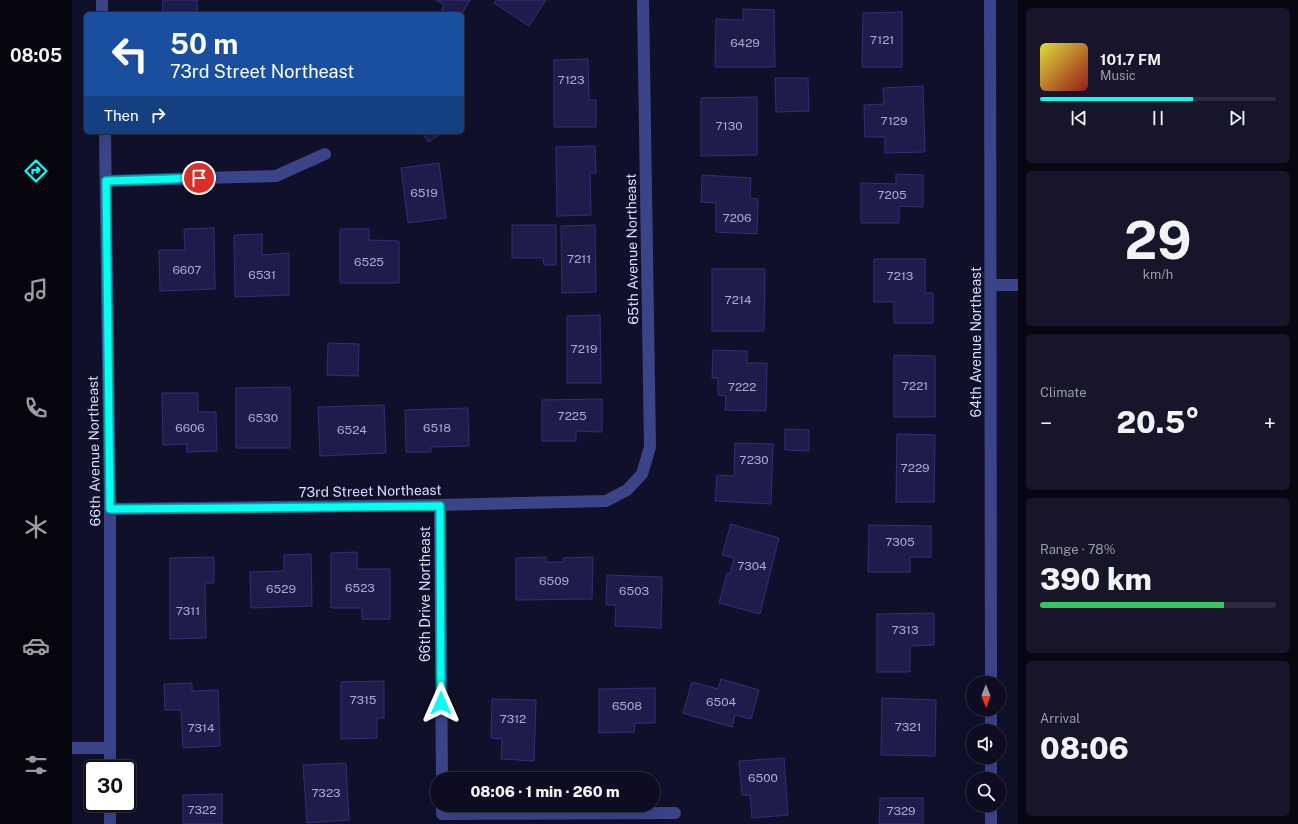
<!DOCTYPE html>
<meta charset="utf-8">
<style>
body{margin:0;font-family:"Public Sans",sans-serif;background:#161529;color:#f1f3f6;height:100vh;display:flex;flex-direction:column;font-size:15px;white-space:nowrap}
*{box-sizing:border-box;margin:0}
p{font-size:13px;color:#9a9ba5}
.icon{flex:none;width:22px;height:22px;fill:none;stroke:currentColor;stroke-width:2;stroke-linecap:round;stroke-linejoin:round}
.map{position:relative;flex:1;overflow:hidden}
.side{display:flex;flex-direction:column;gap:8px;padding:8px;background:#070712;width:280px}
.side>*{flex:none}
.guide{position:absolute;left:12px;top:12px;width:380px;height:122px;border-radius:6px;box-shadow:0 4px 16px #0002,0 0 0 1px #2d2c3e;background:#1a4fa0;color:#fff;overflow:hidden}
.needle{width:26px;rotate:179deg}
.fabs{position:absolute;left:894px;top:676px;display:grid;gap:8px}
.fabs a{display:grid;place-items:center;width:40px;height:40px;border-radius:50%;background:#0d0c20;box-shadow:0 4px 16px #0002,0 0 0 1px #2d2c3e;font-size:20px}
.speed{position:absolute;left:12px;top:760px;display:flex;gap:8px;font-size:20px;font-weight:700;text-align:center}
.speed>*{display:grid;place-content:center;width:52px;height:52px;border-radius:50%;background:#0d0c20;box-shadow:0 4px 16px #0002,0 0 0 1px #2d2c3e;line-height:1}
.speed .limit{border:2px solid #111;border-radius:6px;background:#fff;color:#111}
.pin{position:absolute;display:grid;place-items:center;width:34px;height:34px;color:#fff;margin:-17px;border:2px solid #fff;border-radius:50%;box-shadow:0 1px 4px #0007}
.me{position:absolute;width:44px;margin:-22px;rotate:0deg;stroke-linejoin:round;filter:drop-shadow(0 0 3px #0008)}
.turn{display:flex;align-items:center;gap:14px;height:84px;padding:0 20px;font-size:18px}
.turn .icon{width:52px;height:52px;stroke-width:2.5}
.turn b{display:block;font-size:28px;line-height:34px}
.then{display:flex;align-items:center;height:38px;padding:0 20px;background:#0003;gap:8px;font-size:15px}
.big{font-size:30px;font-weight:800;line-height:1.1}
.side .tile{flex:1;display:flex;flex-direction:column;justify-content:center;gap:6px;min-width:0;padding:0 14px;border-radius:6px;background:#161529}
.side .dial{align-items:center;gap:0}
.dial b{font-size:52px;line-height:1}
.song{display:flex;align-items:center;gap:12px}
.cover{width:48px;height:48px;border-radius:6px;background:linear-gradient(135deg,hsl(60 70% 55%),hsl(0 70% 35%))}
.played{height:4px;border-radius:2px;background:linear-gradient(90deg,#05fff3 65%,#2d2c3e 65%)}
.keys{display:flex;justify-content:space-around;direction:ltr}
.heat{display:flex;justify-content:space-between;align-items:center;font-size:22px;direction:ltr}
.charge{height:6px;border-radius:3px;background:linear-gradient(90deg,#34c759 78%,#2d2c3e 0)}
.trip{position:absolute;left:358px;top:772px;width:230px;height:40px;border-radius:20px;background:#0d0c20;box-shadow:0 4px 16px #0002,0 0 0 1px #2d2c3e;font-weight:800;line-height:40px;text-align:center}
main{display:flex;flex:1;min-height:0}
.tabs{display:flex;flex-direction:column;width:72px;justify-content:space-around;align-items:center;background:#05050d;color:#9a9ba5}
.tabs .icon{width:28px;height:28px}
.tabs .current{color:#05fff3}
.tabs b{font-size:18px;color:#f1f3f6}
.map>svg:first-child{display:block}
.building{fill:#1f1c4b;stroke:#322e77}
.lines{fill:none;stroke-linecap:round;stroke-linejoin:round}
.minor{stroke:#3b4489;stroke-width:12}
.route-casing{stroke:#03a69e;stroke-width:10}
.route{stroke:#05fff3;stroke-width:7}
.labels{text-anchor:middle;stroke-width:4;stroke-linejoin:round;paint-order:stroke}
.number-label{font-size:12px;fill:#aaabd2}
.street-label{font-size:14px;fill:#d9dbff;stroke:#11102a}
</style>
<main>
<nav class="tabs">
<b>08:05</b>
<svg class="icon current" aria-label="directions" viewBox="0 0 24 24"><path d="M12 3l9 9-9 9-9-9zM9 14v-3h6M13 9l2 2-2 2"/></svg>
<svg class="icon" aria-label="music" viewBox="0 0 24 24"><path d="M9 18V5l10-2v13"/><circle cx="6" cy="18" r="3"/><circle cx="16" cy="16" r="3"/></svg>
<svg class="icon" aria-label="phone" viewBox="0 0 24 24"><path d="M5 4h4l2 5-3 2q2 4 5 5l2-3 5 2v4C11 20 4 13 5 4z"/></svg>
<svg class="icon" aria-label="climate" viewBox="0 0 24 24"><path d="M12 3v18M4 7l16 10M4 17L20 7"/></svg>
<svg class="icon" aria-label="car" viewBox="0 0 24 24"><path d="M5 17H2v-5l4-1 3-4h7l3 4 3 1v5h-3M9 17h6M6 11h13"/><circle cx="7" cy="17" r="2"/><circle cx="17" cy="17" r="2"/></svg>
<svg class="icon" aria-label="filters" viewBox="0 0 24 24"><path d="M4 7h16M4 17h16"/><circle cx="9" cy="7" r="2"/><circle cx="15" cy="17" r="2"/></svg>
</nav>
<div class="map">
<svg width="946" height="824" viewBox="0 0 946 824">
<rect width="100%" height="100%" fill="#11102a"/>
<g class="building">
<path d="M 91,0 L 125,0 L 125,14 L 90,14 Z"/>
<path d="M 364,0 L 398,0 L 390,14 L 369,14 L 368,13 L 372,5 Z"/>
<path d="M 424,0 L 474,0 L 457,26 L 422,3 Z"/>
<path d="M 671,9 L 702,10 L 703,67 L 643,67 L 644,19 L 671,20 Z"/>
<path d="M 830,12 L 830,67 L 790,67 L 791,13 Z"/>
<path d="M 516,59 L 517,100 L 524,100 L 524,127 L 482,127 L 482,60 Z"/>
<path d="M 703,78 L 736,78 L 737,111 L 704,112 Z"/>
<path d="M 851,86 L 853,152 L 813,153 L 813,137 L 793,137 L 792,105 L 812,104 L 811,88 Z"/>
<path d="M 685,97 L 685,155 L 629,156 L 629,98 Z"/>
<path d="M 350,132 L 372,132 L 356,142 Z"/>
<path d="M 523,146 L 524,173 L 518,173 L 519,215 L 485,216 L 484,147 Z"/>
<path d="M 367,163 L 374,218 L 336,223 L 329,168 Z"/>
<path d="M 824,174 L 851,175 L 851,207 L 827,206 L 827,223 L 789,223 L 789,183 L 824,184 Z"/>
<path d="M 630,175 L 679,178 L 678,198 L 686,199 L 685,234 L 644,232 L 644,203 L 629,202 Z"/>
<path d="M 440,225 L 484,225 L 484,265 L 472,265 L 471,258 L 440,258 Z"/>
<path d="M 523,225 L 524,292 L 490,293 L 489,226 Z"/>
<path d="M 142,228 L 143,289 L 88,291 L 87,250 L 113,250 L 112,229 Z"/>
<path d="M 268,229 L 297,229 L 297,240 L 327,241 L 327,283 L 268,283 Z"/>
<path d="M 190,234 L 190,255 L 217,253 L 217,295 L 163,297 L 162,235 Z"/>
<path d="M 802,259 L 853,259 L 853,293 L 861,293 L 861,323 L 822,323 L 822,302 L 802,302 Z"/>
<path d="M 640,269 L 693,269 L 692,331 L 640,331 Z"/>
<path d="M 528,315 L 529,383 L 495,383 L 495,316 Z"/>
<path d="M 256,343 L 287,344 L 286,376 L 255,375 Z"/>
<path d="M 641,350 L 675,351 L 675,363 L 695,363 L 694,411 L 653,410 L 654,396 L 646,395 L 646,378 L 640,378 Z"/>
<path d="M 822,355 L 863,356 L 863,417 L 822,417 Z"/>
<path d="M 218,387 L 218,448 L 164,448 L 164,388 Z"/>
<path d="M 90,393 L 126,393 L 126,412 L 144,412 L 145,451 L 115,452 L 115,444 L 91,445 Z"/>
<path d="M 530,399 L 530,432 L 504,431 L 504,441 L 470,441 L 470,400 Z"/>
<path d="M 312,405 L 314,453 L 248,456 L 246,407 Z"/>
<path d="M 396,408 L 397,446 L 359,447 L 359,452 L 334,452 L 333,410 Z"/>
<path d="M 713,429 L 737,430 L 737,451 L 713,450 Z"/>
<path d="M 825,434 L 863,435 L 862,502 L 824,502 Z"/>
<path d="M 663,443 L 701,444 L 699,504 L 643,501 L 645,475 L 662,476 Z"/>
<path d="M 659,524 L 707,538 L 688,614 L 647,603 L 655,573 L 658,574 L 662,558 L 650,555 Z"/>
<path d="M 797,525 L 859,526 L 859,557 L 838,557 L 838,572 L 796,572 Z"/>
<path d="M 285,552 L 285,569 L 318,569 L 318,619 L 290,619 L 290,608 L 259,608 L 259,553 Z"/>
<path d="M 239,554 L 240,606 L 179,608 L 178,572 L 212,571 L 212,555 Z"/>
<path d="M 142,557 L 142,583 L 133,583 L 134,638 L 98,639 L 98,558 Z"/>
<path d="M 474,557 L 474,562 L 491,562 L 491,558 L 521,557 L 520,599 L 444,600 L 444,558 Z"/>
<path d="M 535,575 L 590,577 L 589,628 L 543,626 L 544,605 L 534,605 Z"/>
<path d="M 862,613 L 862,645 L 838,646 L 838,672 L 805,672 L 805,614 Z"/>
<path d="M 649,679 L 687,690 L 679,719 L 663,715 L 660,727 L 611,713 L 620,682 L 646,689 Z"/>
<path d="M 312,681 L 312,718 L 305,718 L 305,738 L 269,739 L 269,682 Z"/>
<path d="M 120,683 L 120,691 L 146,690 L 148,746 L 111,748 L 109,710 L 93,710 L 92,684 Z"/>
<path d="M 583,688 L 583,723 L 563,723 L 562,732 L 527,733 L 527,689 Z"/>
<path d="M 810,698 L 864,700 L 863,756 L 809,755 Z"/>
<path d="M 420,699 L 464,700 L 462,761 L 429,759 L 430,739 L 419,738 Z"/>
<path d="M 712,758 L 716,815 L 680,818 L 678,795 L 670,795 L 667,761 Z"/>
<path d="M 274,763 L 277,820 L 235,823 L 231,765 Z"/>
<path d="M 150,794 L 150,824 L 111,824 L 111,795 Z"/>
<path d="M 808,798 L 851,798 L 851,824 L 807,824 Z"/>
</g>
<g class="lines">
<g class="minor">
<path d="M 30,0 L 30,14"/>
<path d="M 918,0 L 919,683"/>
<path d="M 33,132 L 38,509 L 38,769"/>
<path d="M 34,181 L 204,176 L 253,154"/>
<path d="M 919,285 L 946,285"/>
<path d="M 368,505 L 370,779"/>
<path d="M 38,509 L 368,505 L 534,501 L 555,490 L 570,474 L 578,447 L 571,0"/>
<path d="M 919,731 L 919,709"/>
<path d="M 0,748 L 37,748"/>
<path d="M 919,779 L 919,757"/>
<path d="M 38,803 L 38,824"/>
<path d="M 370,805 L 370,814 L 603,813"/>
<path d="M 919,824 L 919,805"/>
</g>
</g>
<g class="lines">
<defs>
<path id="route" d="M 127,178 L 34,181 L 38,509 L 368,506 L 369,703"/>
</defs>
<use href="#route" class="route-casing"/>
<use href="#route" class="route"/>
</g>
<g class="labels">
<g class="number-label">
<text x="810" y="44">7121</text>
<text x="673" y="47">6429</text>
<text x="499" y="84">7123</text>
<text x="822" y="125">7129</text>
<text x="657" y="130">7130</text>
<text x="352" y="197">6519</text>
<text x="820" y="199">7205</text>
<text x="665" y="222">7206</text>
<text x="507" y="263">7211</text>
<text x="297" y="266">6525</text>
<text x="115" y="274">6607</text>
<text x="190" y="279">6531</text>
<text x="828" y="280">7213</text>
<text x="666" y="304">7214</text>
<text x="512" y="353">7219</text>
<text x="843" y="390">7221</text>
<text x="670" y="391">7222</text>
<text x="500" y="420">7225</text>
<text x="191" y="422">6530</text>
<text x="118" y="432">6606</text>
<text x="365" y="432">6518</text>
<text x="280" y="434">6524</text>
<text x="682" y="464">7230</text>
<text x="843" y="472">7229</text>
<text x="828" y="546">7305</text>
<text x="680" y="570">7304</text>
<text x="482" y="585">6509</text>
<text x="288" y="592">6523</text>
<text x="209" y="593">6529</text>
<text x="562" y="595">6503</text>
<text x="116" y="615">7311</text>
<text x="833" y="634">7313</text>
<text x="291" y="704">7315</text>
<text x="649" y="706">6504</text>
<text x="555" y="710">6508</text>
<text x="441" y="723">7312</text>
<text x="836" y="731">7321</text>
<text x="129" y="732">7314</text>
<text x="691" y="782">6500</text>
<text x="254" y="797">7323</text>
<text x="130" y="814">7322</text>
<text x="829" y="815">7329</text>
</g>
<g class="street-label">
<text transform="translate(560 249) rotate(-91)" y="5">65th Avenue Northeast</text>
<text transform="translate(904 342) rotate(-90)" y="5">64th Avenue Northeast</text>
<text transform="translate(22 451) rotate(-91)" y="5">66th Avenue Northeast</text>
<text transform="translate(298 491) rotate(-1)" y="5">73rd Street Northeast</text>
<text transform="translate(353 594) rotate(-90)" y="5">66th Drive Northeast</text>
</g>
</g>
</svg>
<div class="fabs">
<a><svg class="needle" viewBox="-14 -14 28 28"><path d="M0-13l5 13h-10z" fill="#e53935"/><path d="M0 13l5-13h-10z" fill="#9a9ba5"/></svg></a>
<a><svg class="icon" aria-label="sound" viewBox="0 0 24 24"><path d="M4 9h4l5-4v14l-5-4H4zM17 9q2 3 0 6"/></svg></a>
<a><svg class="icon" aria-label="search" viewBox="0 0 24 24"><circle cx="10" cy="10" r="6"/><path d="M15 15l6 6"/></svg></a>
</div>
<div class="speed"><div class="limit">30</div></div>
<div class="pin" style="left:127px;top:178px;background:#d93025"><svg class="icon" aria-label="arrive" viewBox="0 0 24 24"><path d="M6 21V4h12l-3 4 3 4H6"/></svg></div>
<svg class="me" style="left:369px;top:703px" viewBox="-20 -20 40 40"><path d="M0-17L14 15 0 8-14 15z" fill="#05fff3" stroke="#fff" stroke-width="4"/></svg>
<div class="trip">08:06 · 1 min · 260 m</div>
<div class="guide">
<div class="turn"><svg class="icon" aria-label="left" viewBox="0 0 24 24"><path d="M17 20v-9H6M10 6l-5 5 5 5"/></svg><div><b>50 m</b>73rd Street Northeast</div></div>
<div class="then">Then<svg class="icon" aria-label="right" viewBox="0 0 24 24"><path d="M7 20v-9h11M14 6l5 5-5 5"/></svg></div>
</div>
</div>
<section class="side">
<div class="tile">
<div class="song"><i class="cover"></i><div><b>101.7 FM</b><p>Music</p></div></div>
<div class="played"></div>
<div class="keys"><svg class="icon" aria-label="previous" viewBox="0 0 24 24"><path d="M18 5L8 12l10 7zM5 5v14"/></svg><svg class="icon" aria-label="pause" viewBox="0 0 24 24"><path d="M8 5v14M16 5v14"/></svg><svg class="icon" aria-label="next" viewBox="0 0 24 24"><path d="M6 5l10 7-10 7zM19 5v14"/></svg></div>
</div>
<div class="tile dial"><b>29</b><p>km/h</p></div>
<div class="tile"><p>Climate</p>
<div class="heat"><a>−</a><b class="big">20.5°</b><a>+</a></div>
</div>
<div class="tile"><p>Range · 78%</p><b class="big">390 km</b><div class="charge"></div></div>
<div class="tile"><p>Arrival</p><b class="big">08:06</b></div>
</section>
</main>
